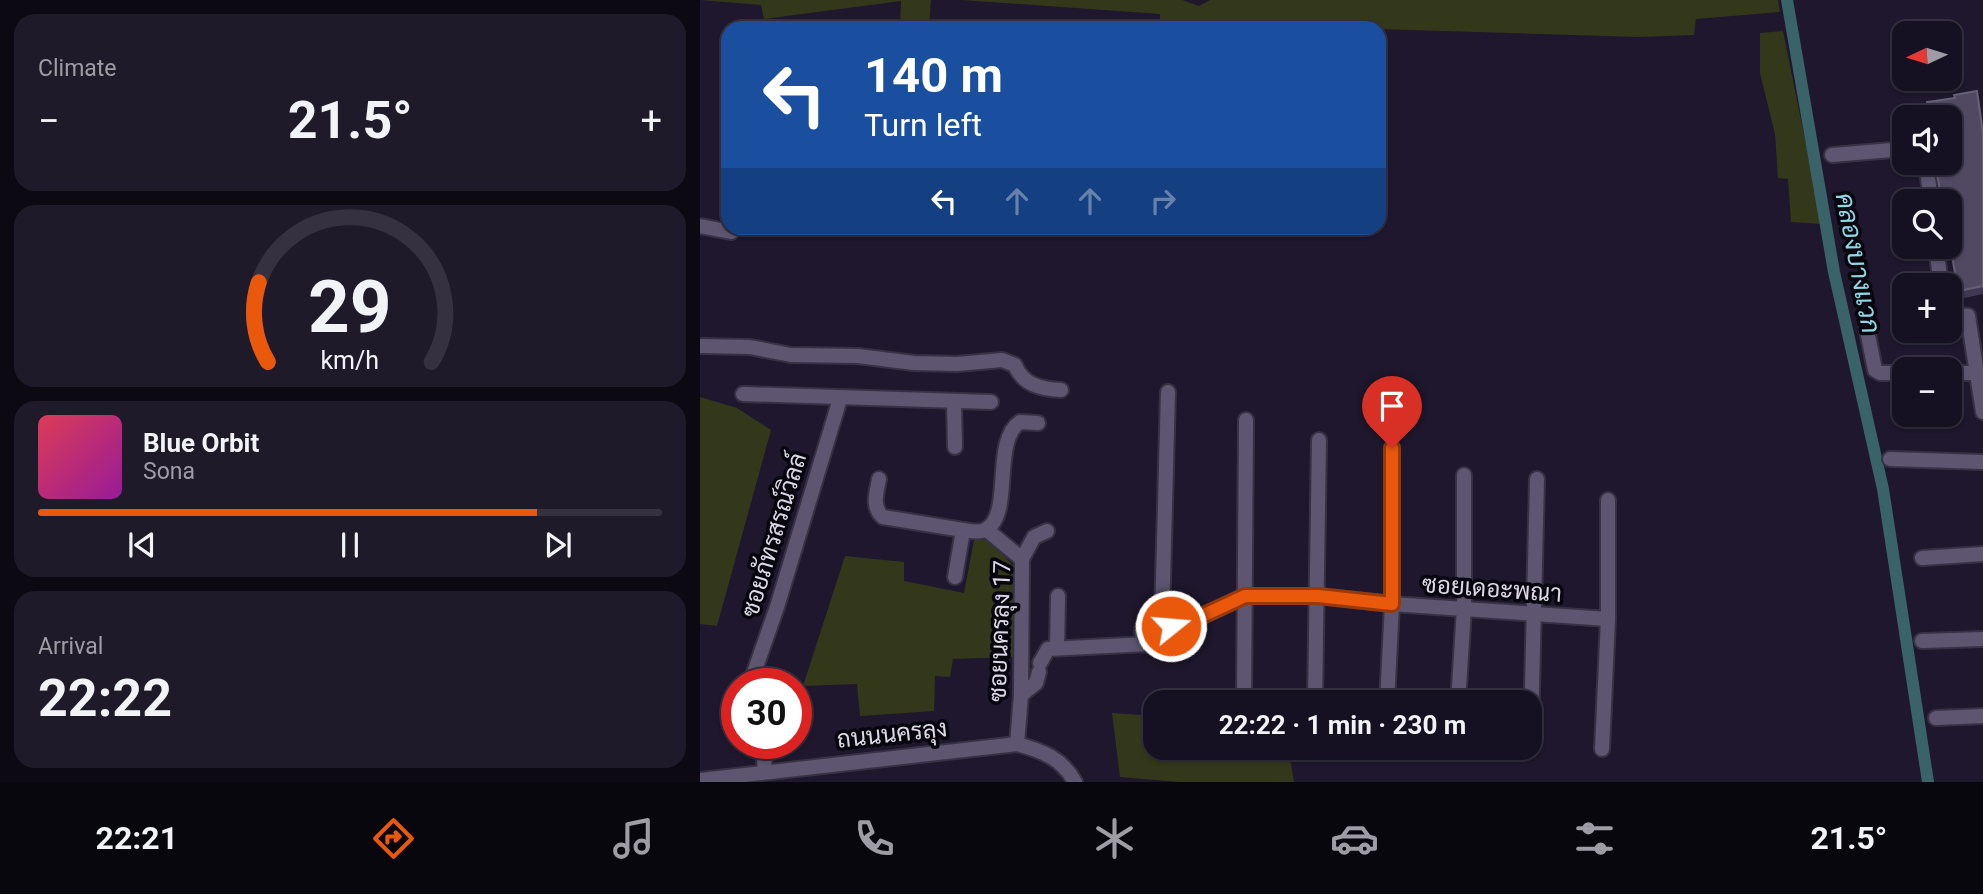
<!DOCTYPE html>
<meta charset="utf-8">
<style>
body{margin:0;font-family:Roboto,Sarabun,sans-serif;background:#1f1a2a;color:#f1f3f6;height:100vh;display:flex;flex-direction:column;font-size:26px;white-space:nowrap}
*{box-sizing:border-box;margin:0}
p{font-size:23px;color:#9e9da5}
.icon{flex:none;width:38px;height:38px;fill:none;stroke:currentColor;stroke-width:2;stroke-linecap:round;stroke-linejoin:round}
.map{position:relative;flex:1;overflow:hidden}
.details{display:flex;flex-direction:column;gap:14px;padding:14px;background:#0c0913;width:700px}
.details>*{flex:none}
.banner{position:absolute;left:21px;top:21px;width:665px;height:214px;border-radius:21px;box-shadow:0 2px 5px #0004,0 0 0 2px #353140;background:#1a4fa0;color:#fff;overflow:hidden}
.needle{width:46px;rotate:266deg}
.controls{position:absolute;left:1192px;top:21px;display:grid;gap:14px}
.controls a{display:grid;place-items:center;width:70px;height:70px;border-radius:14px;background:#161122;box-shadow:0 2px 5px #0004,0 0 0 2px #353140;font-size:35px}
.speed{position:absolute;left:21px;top:668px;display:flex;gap:14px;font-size:35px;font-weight:700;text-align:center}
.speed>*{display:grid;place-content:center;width:91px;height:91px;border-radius:50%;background:#161122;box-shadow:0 2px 5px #0004,0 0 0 2px #353140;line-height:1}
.speed .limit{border:10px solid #d22;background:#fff;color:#111}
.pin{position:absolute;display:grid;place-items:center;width:60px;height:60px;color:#fff;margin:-72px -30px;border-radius:50% 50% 50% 0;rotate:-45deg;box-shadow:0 0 7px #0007}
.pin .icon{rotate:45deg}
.me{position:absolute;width:77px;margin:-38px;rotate:73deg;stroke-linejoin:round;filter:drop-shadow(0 0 5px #0008)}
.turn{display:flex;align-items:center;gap:24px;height:147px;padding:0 28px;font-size:32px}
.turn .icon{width:91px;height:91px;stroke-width:2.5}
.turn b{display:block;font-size:49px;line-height:60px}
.lanes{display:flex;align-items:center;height:66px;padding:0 28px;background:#0003;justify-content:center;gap:35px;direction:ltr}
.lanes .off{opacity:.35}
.big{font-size:52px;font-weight:700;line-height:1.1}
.details .card{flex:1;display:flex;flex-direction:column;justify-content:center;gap:10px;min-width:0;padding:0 24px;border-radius:21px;background:#1f1a2a}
.details .dial{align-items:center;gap:0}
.dial svg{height:182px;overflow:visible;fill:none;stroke:#353140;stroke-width:7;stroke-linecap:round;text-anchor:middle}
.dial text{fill:#f1f3f6;stroke:none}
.song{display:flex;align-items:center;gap:21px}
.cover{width:84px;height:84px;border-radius:10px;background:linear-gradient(135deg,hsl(350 70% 55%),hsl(300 70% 35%))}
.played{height:7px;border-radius:4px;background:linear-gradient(90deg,#ea580c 80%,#353140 80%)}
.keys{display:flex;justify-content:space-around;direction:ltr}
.heat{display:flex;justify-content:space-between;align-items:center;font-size:38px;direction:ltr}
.trip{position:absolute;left:443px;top:690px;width:399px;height:70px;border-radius:21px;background:#161122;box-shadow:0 2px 5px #0004,0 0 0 2px #353140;font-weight:700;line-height:70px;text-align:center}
.tabs{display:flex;height:112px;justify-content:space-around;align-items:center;background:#09070e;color:#9e9da5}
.tabs .icon{width:49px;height:49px}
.tabs .current{color:#ea580c}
.tabs b{font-size:32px;color:#f1f3f6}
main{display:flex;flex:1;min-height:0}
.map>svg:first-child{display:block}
.green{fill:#33381b}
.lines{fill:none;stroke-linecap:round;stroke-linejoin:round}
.canal{stroke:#396269;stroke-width:12}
.minor-casing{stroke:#373243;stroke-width:18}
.minor{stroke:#5e5671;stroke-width:14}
.wall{fill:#403852}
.shaded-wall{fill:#2b243d}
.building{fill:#514962;stroke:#666077;stroke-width:2}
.route-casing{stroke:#983908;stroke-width:18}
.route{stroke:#ea580c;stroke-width:12}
.labels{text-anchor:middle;stroke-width:7;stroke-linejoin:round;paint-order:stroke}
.street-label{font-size:24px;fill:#dcd8e8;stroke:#07050d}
.water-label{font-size:26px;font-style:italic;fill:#8dd9e6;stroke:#07050d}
</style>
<main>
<section class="details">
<div class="card"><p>Climate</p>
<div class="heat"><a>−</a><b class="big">21.5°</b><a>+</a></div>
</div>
<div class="card dial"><svg viewBox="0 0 100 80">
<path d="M14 69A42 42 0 1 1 86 69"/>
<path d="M14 69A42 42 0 0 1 10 34" stroke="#ea580c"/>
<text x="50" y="56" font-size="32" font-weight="700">29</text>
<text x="50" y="72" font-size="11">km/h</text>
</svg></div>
<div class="card">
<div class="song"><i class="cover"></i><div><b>Blue Orbit</b><p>Sona</p></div></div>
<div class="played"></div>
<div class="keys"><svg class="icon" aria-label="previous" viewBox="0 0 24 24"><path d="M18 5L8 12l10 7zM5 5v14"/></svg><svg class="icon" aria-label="pause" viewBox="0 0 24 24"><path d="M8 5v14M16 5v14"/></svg><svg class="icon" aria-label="next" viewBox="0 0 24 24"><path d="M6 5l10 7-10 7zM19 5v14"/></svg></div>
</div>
<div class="card"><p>Arrival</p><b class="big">22:22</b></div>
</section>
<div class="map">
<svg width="1283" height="782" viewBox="0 0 1283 782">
<rect width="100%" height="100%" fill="#1e172d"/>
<g class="green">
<path d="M 0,0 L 231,0 L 229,28 L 200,28 L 201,1 L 64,19 L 61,5 Z"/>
<path d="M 261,0 L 482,0 L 499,6 L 510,0 L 1078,0 L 1080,12 L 996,19 L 994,35 L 938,37 L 485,23 L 484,28 L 460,28 L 460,14 Z"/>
<path d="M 1083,31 L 1122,224 L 1091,222 L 1088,179 L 1078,178 L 1075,134 L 1060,73 L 1060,33 Z"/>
<path d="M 0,397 L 37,408 L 71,430 L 17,626 L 0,624 Z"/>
<path d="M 286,535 L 315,568 L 313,657 L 253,659 L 250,677 L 235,676 L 234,711 L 160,716 L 157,684 L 103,686 L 145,556 L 204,562 L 204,581 L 264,593 L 274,540 Z"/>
<path d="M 412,713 L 455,716 L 455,747 L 588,747 L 594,782 L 479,782 L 420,777 Z"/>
</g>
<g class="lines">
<path class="canal" d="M 1087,0 L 1134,272 L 1183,489 L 1228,782"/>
<defs>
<g id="minor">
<path d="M 1220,112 L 1221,117"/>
<path d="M 1132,155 L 1204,149"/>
<path d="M 1226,163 L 1231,201"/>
<path d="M 0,226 L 31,232"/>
<path d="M 1236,247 L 1241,285"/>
<path d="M 1250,314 L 1268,316 L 1283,412"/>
<path d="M 1167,330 L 1175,370 L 1180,373 L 1204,373"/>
<path d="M 0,346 L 50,347 L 91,355 L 158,356 L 214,363 L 257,364 L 302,360 L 315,365 C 323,385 341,389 361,390"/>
<path d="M 1250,373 L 1277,373"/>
<path d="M 43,394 L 291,402"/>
<path d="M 254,402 L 255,447"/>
<path d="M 1190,459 L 1283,462"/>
<path d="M 179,479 C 177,492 171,507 183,517 L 263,530"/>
<path d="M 287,530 L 322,559"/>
<path d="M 1222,558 L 1283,554"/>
<path d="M 255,577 L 263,530 C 269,531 279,533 285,530 C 314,516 291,441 320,422 L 338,423"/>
<circle cx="457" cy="632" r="15"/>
<path d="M 462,618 L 468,392"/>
<path d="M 472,630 L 545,596 L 618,596 L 692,604 L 908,619"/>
<path d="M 1222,641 L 1283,639"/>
<path d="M 357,648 L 358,596"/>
<path d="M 340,663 L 348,649 L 448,644"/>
<path d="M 50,684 L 77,607 L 140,399"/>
<path d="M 321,695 L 336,683 L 339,672"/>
<path d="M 544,702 L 546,420"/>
<path d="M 615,702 L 619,440"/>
<path d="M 687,702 L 692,604 L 692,448"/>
<path d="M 758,702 L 764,609 L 764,475"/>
<path d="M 1236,718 L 1283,716"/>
<path d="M 831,730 L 837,479"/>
<path d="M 63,744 L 65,772"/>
<path d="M 317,744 L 321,695 L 322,559 L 334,537 L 347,531"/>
<path d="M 902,749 L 908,619 L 908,500"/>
<path d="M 0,780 L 317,744 C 342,751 362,758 375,782"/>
</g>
</defs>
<use href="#minor" class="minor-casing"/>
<use href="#minor" class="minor"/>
</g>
<path class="wall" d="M 1277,91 L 1279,99 L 1283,123 L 1283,294 L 1260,299 L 1258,291 L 1255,98 Z"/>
<path class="shaded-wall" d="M 1277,91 L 1279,99 L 1283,123 L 1283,134 Z"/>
<path class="building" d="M 1277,91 L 1283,134 L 1283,286 L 1258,291 L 1250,244 L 1250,201 L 1242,201 L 1235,163 L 1250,163 L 1250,117 L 1228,117 L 1227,102 L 1255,98 L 1254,95 Z"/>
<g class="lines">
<defs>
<path id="route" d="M 471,626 L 472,630 L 545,596 L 618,596 L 692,604 L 692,448"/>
</defs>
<use href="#route" class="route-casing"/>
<use href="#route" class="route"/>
</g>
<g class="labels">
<g class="street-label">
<text transform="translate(74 535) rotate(-73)" y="8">ซอยภัทรสรณ์วิลล์</text>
<text transform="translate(792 589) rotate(4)" y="8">ซอยเดอะพณา</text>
<text transform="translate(300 631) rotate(-88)" y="8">ซอยนครลุง 17</text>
<text transform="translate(192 734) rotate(-6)" y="8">ถนนนครลุง</text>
</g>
<g class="water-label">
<text transform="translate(1158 263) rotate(79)" y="9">คลองบางแวก</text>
</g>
</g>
</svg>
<div class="controls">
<a><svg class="needle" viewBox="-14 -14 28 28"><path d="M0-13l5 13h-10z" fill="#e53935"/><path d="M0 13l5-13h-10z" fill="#9e9da5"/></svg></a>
<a><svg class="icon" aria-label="sound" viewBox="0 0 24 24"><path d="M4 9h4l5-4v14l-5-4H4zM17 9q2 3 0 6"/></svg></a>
<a><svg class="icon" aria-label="search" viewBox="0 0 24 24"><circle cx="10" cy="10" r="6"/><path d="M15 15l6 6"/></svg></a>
<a>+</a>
<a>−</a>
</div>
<div class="speed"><div class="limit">30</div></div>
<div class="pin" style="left:692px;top:448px;background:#d93025"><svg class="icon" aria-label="arrive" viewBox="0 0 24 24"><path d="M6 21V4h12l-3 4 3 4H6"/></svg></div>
<svg class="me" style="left:471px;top:626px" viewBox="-20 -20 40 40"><circle r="17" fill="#ea580c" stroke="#fff" stroke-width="3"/><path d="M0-11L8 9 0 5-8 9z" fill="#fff"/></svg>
<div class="trip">22:22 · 1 min · 230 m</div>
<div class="banner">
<div class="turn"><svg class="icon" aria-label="left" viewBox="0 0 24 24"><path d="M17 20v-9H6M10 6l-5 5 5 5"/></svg><div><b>140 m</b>Turn left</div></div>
<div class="lanes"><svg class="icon" aria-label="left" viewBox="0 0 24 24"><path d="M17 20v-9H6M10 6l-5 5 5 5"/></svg><svg class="icon off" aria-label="ahead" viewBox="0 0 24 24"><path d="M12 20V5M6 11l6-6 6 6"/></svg><svg class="icon off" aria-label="ahead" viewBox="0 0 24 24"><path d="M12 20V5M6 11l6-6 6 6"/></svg><svg class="icon off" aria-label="right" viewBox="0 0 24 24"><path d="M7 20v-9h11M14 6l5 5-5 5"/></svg></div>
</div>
</div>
</main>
<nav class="tabs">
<b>22:21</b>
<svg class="icon current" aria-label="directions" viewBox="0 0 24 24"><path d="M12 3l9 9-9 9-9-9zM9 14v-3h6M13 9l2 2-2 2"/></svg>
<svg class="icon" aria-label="music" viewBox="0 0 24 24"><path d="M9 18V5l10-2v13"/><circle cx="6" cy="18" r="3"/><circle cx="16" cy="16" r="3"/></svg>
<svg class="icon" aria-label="phone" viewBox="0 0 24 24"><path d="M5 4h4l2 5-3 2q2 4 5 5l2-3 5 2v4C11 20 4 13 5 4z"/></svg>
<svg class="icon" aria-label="climate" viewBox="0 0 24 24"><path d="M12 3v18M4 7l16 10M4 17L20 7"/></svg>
<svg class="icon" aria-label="car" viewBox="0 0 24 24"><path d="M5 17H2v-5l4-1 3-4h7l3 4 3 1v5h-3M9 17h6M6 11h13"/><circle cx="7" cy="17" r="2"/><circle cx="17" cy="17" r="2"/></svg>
<svg class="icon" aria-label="filters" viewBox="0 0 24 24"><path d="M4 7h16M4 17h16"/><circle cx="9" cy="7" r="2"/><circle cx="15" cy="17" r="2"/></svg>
<b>21.5°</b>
</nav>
